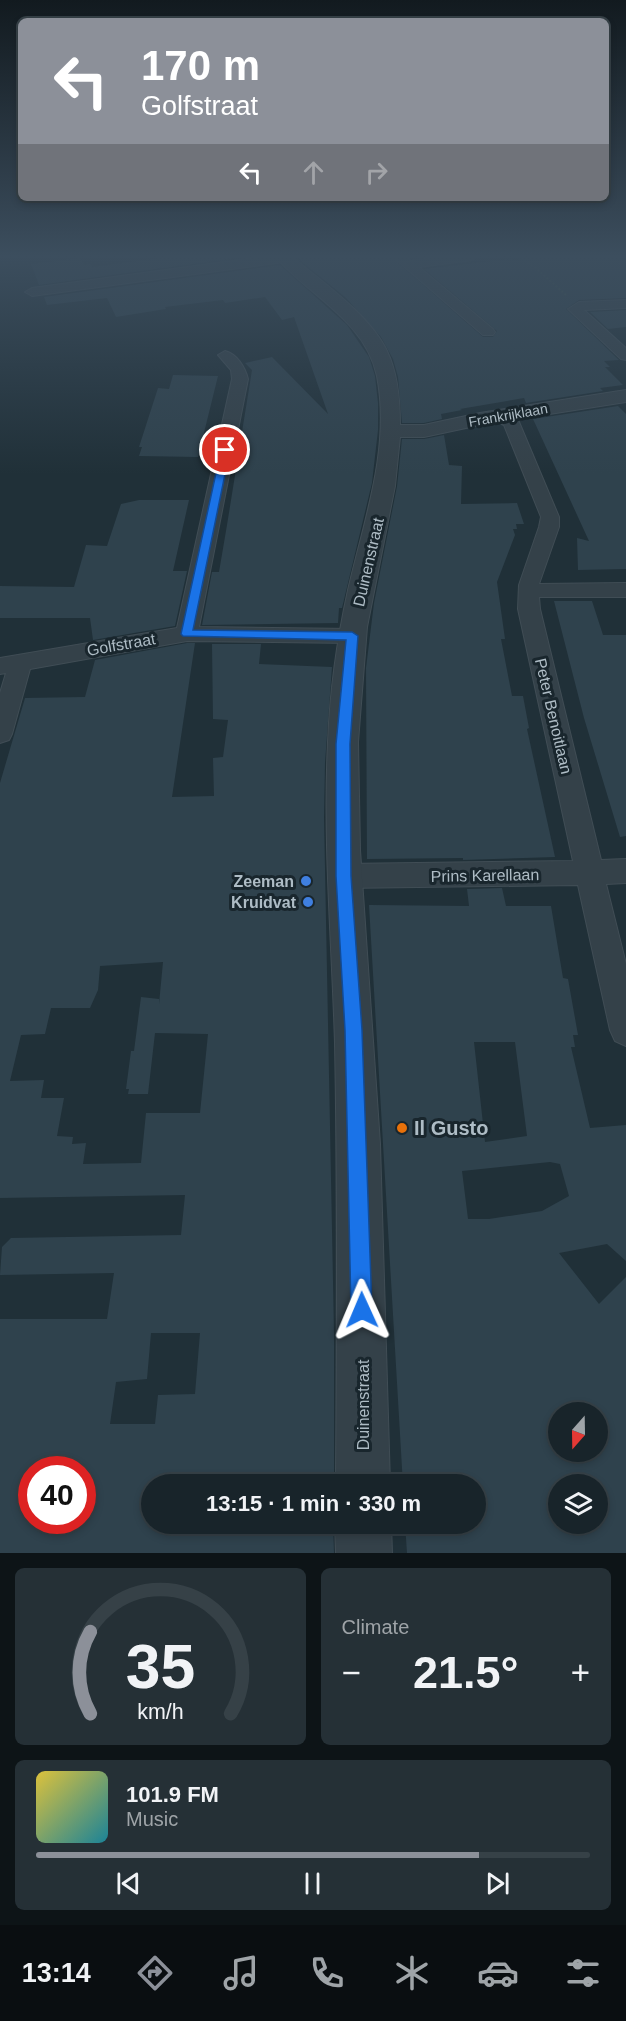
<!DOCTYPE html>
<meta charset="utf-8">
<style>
body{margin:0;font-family:Helvetica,sans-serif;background:#253036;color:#f1f3f6;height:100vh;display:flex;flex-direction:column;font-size:22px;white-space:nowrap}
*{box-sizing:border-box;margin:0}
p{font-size:20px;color:#9fa4a8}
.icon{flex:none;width:33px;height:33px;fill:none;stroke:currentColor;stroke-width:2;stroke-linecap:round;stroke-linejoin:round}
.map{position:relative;height:1553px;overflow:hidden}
.drawer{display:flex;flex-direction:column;gap:15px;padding:15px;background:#0d1417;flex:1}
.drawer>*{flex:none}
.guide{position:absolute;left:18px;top:18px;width:591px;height:183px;border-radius:9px;box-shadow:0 3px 9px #0003,0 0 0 2px #364147;background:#8c9099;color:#fff;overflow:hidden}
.needle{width:39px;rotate:200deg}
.fabs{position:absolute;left:548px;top:1402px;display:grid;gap:12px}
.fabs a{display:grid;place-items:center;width:60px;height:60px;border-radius:50%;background:#18242a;box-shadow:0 3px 9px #0003,0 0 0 2px #364147;font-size:30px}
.speed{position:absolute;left:18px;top:1456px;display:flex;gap:12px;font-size:30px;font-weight:700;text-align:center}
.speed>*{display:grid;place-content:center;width:78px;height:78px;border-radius:50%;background:#18242a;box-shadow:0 3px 9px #0003,0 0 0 2px #364147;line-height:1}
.speed .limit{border:9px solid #d22;background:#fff;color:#111}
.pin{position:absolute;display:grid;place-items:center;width:51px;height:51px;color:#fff;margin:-26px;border:3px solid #fff;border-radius:50%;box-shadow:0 2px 6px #0007}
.me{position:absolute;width:66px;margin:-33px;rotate:359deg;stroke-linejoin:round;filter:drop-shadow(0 0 4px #0008)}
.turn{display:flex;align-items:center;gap:21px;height:126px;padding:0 24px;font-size:27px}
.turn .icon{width:78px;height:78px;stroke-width:2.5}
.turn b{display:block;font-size:42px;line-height:51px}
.lanes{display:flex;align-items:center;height:57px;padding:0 24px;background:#0003;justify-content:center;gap:30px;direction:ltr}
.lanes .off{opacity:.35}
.big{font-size:45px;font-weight:800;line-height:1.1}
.drawer .widget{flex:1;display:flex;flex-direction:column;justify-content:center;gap:9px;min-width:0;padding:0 21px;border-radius:9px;background:#253036}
.drawer .dial{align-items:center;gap:0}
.dial svg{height:156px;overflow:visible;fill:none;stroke:#364147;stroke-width:7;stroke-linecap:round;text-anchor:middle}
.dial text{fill:#f1f3f6;stroke:none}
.song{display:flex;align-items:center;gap:18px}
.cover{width:72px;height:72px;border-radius:9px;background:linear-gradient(135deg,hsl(50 70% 55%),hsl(190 70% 35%))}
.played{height:6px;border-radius:3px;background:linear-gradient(90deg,#8c9099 80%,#364147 80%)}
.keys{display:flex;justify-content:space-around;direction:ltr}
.heat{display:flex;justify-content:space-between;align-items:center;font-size:33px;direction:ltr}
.drawer .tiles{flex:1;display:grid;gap:15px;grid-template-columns:1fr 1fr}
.widget:last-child{grid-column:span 2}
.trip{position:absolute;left:141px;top:1474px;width:345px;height:60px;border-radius:30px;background:#18242a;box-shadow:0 3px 9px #0003,0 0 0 2px #364147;font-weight:800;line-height:60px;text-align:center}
.dock{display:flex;height:96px;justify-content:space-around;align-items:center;background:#0a0e11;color:#9fa4a8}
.dock .icon{width:42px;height:42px}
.dock .on{color:#8c9099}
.dock b{font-size:27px;color:#f1f3f6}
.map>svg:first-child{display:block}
.building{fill:#2f424d;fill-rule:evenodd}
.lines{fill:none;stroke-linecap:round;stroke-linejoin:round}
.minor-casing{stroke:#404d55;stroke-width:2}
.tertiary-casing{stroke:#404d55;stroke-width:2}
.path{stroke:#3b524f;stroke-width:2;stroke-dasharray:2 2;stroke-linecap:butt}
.minor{fill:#344149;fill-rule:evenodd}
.tertiary{fill:#344149;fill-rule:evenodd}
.route{fill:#1a73e8;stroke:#114b97;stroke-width:1.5}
.shop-dot{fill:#3f7fe0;stroke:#19262d;stroke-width:2}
.food-dot{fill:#e8710a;stroke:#19262d;stroke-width:2}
.labels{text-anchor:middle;stroke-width:6;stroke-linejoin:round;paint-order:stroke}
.far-street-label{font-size:14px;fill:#aebcc5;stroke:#19262d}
.street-label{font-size:16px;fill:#aebcc5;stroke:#19262d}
.poi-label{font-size:16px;font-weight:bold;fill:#aebcc5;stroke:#19262d;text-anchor:end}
.near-poi-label{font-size:20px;font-weight:bold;fill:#aebcc5;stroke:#19262d;text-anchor:start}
</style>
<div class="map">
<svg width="626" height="1553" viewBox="0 0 626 1553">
<rect width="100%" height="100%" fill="#203038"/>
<g class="building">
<path d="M 175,256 L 251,256 L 39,285 L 31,264 L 80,258 L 84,265 L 91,264 L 92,267 Z"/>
<path d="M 295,256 L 390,256 L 483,337 L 493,337 L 497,331 L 424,269 L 511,259 L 515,261 L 535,256 L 620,256 L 626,263 L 626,298 L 579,300 L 566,309 L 619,360 L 604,361 L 610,367 L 605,367 L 623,385 L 600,388 L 603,391 L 526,403 L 524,398 L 460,409 L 462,410 L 441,414 L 442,419 L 424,423 L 402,423 L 398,377 L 393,359 L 381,337 L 346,298 Z"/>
<path d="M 280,265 L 347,325 L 369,357 L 375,376 L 378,403 L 378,430 L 372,483 L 342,608 L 339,608 L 338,623 L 202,625 L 212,572 L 219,572 L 227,525 L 252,370 L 245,363 L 272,357 L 328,414 L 294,317 L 282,320 L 265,297 L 225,303 L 223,300 L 165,307 L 166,309 L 116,317 L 107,298 L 47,305 L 44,297 Z"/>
<path d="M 626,310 L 626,327 L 608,329 L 590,312 Z"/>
<path d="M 173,375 L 218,376 L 198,457 L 139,456 L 142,447 L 139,447 L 158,388 L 169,389 Z"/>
<path d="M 618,406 L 626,414 L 626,569 L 578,570 L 577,538 L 589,541 L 533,419 Z"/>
<path d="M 444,435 L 449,465 L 462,466 L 461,504 L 517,503 L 524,524 L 516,524 L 517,529 L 513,529 L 515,535 L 497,582 L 505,639 L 501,639 L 512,696 L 523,696 L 529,728 L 527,729 L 555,857 L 463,860 L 463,858 L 367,859 L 366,668 L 374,603 L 397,486 L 402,439 L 424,439 Z"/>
<path d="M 139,500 L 189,500 L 173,571 L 187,571 L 175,626 L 93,640 L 90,618 L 0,618 L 0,586 L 74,587 L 86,545 L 107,546 L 121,504 Z"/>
<path d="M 554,601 L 592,601 L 603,635 L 626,635 L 626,836 L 620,837 L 584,718 Z"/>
<path d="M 187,643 L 195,643 L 172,797 L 214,796 L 213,758 L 223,757 L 228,720 L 213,719 L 212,644 L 261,644 L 259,664 L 332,667 L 325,763 L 324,817 L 334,1333 L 334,1485 L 152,1485 L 152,1524 L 333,1524 L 334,1553 L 0,1553 L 0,1319 L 107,1319 L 114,1273 L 0,1275 L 2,1247 L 11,1238 L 181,1235 L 185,1195 L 0,1198 L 0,783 L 25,698 L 85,697 L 95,660 ZM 163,962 L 159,1004 L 159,999 L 141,997 L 134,1051 L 131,1051 L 126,1089 L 129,1089 L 128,1094 L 148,1094 L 155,1033 L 208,1034 L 200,1113 L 146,1113 L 141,1163 L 83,1164 L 86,1143 L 72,1144 L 73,1137 L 57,1136 L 64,1098 L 41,1098 L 44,1080 L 10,1081 L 21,1035 L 45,1034 L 51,1008 L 90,1008 L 98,990 L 100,966 ZM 151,1333 L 200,1333 L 195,1394 L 158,1395 L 155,1424 L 110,1424 L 116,1382 L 147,1379 ZM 32,1470 L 82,1470 L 82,1521 L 32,1521 Z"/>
<path d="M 502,888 L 506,906 L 551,906 L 563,978 L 568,979 L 578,1035 L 573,1035 L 575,1047 L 571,1047 L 590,1128 L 626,1125 L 626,1261 L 607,1244 L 559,1253 L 599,1304 L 626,1277 L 626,1553 L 407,1553 L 405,1524 L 476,1524 L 476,1485 L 403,1485 L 369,905 L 469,906 L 467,889 ZM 474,1042 L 515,1042 L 527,1136 L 485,1142 ZM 550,1162 L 560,1164 L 569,1196 L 542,1211 L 489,1219 L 468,1219 L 462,1171 ZM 558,1413 L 597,1413 L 597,1452 L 558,1452 ZM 558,1485 L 597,1485 L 597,1524 L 558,1524 Z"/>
</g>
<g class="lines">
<defs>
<g id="minor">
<path d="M 270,256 L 290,258 L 284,262 L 32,296 L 25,292 L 32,288 Z"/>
<path d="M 392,256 L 406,256 L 411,261 L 445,256 L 478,256 L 472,260 L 419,267 L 493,329 L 495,332 L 493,335 L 483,335 Z"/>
<path d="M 626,300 L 626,308 L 584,310 L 626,348 L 626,360 L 621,359 L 568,309 L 579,302 Z"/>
<path d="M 225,351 C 237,354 245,367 248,379 L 199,627 L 352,629 L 360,631 L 363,636 L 360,641 L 352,643 L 187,641 L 30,669 L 12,734 L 9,740 L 0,743 L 0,693 L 6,673 L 0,674 L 0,658 L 177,628 L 232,379 L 231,370 L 218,355 Z"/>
<path d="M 498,412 L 517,419 L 519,422 L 559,517 L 559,527 L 539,584 L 626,583 L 626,597 L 539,597 L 540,609 L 601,860 L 626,859 L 626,883 L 606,884 L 626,964 L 626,1046 L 615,1041 L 610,1030 L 578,885 L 343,888 L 333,884 L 329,876 L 333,868 L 343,864 L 573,861 L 518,609 L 519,585 L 539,527 L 541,517 L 504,425 L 492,420 L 490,417 Z"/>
</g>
<g id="tertiary">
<path d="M 275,256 L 291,256 C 322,282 370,315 387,351 C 398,374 400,400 400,425 L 424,425 L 480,413 L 626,390 L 626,402 L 480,425 L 424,437 L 400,437 L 395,486 L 367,627 L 358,742 L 360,850 L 380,1144 L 390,1485 L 336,1485 C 337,1338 338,1190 335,1043 C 332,942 323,842 328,742 C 330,691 337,640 348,590 C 364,520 391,448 377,376 C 365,320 309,296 275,256 Z"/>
<path d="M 335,1524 L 391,1524 L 392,1553 L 336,1553 Z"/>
</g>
</defs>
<use href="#minor" class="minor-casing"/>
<use href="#tertiary" class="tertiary-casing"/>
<path class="path" d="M 518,256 L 536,268 L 566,295"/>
<use href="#minor" class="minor"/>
<use href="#tertiary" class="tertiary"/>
</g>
<linearGradient id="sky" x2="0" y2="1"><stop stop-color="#121a1f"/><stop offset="0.54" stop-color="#3c4e5e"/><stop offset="1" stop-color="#3c4e5e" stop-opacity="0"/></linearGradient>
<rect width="626" height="474" fill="url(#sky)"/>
<path class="route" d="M 225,447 L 230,450 L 193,630 L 352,632 L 358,636 L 350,744 L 351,876 L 362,1030 L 372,1310 L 369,1317 L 362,1320 L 354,1317 L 351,1310 L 345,1030 L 336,876 L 336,744 L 346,640 L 183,636 L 181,634 L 221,450 Z"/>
<g class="shop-dot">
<circle cx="306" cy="881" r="6"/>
<circle cx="308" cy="902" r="6"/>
</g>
<circle class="food-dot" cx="402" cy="1128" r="6"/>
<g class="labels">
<g class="far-street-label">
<text transform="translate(508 415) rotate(-10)" y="5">Frankrijklaan</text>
</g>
<g class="street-label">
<text transform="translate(368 562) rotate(-77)" y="6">Duinenstraat</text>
<text transform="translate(121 644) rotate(-10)" y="6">Golfstraat</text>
<text transform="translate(554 716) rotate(77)" y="6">Peter Benoitlaan</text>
<text transform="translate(485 875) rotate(-1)" y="6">Prins Karellaan</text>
<text transform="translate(363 1405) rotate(-90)" y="6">Duinenstraat</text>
</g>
<g class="poi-label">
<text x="294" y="887">Zeeman</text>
<text x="296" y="908">Kruidvat</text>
</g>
<g class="near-poi-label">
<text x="414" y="1135">Il Gusto</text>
</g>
</g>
</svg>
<div class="fabs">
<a><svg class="needle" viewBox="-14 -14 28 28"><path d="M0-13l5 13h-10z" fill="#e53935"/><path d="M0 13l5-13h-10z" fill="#9fa4a8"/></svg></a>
<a><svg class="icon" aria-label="layers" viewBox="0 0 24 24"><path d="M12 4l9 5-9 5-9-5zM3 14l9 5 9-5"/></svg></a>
</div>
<div class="speed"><div class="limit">40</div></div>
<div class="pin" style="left:225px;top:450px;background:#d93025"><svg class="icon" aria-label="arrive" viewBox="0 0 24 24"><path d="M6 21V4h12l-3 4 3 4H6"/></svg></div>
<svg class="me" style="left:362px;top:1310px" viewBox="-20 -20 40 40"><path d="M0-17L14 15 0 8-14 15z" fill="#1a73e8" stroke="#fff" stroke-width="4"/></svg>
<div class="trip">13:15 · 1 min · 330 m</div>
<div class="guide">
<div class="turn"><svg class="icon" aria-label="left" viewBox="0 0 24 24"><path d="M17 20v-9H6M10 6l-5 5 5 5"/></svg><div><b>170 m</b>Golfstraat</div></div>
<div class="lanes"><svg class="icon" aria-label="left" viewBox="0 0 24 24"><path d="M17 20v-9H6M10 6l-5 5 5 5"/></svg><svg class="icon off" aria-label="ahead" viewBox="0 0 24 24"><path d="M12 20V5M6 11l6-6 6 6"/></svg><svg class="icon off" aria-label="right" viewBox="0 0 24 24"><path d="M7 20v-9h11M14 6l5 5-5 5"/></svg></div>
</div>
</div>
<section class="drawer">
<div class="tiles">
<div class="widget dial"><svg viewBox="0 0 100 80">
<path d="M14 69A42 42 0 1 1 86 69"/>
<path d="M14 69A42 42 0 0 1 14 27" stroke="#8c9099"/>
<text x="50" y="56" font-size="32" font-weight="700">35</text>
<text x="50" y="72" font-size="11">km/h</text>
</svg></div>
<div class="widget"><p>Climate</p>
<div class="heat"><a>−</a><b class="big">21.5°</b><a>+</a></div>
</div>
<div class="widget">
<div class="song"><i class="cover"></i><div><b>101.9 FM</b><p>Music</p></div></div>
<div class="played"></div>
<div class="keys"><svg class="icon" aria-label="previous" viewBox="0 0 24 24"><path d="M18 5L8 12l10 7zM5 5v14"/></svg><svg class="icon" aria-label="pause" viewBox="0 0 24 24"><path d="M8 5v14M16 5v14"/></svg><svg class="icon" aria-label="next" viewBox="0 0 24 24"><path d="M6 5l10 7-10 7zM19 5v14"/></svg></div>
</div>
</div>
</section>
<nav class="dock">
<b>13:14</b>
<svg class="icon on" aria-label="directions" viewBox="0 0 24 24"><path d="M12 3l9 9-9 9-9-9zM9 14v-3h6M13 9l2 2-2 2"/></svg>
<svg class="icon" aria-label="music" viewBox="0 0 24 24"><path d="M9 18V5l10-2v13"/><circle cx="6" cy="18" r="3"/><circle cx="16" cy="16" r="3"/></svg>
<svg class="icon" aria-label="phone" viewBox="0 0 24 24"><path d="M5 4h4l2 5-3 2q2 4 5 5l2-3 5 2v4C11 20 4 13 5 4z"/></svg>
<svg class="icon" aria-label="climate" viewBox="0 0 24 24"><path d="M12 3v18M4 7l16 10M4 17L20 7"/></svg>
<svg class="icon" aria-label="car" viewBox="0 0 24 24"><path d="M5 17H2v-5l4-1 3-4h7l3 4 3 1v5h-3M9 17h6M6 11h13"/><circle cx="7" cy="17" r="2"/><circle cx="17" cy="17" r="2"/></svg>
<svg class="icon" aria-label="filters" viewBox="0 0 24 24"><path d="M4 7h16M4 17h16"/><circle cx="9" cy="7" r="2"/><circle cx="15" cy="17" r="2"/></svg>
</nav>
